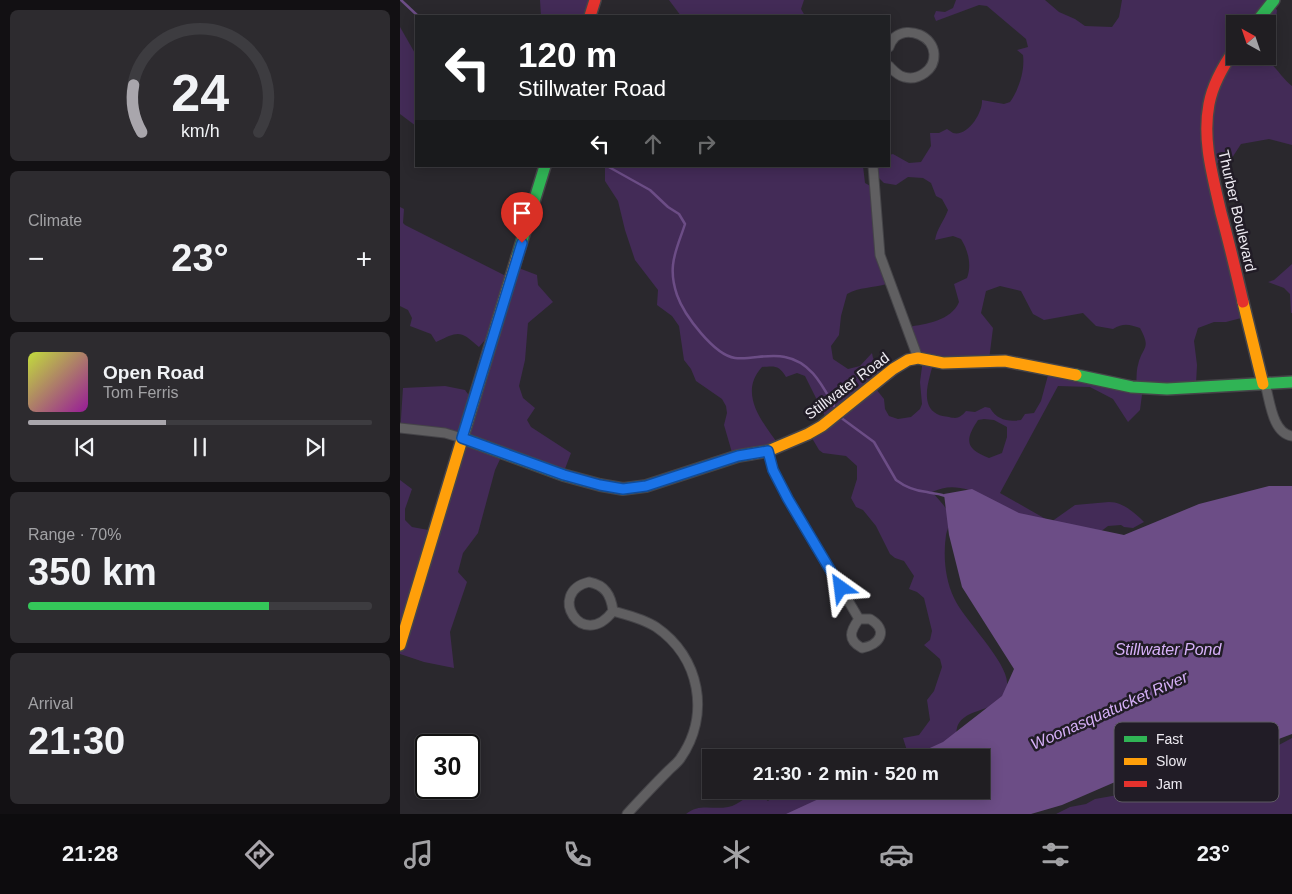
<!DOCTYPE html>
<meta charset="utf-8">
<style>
body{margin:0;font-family:Helvetica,sans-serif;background:#2d2b2f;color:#f1f3f6;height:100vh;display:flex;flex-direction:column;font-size:19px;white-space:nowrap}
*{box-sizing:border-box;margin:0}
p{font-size:16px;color:#a2a2a5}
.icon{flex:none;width:28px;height:28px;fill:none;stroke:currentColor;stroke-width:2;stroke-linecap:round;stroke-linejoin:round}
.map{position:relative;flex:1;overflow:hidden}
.side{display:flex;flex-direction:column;gap:10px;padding:10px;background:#121013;width:400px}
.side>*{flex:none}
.hud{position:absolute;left:15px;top:15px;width:475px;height:152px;border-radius:0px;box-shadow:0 2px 12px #0003,0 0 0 1px #3d3c40;background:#202124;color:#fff;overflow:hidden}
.needle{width:32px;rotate:320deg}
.fabs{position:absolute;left:826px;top:15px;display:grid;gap:10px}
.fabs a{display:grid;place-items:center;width:50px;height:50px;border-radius:0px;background:#201e22;box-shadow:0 2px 12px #0003,0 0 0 1px #3d3c40;font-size:25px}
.speed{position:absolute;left:15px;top:734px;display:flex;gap:10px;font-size:25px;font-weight:700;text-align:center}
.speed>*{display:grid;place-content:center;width:65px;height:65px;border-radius:50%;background:#201e22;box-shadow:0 2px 12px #0003,0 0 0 1px #3d3c40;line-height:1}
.speed .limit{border:2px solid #111;border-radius:8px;background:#fff;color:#111}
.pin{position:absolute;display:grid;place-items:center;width:42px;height:42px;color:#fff;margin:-51px -21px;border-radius:50% 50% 50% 0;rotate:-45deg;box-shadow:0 0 5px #0007}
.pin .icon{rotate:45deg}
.me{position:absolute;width:55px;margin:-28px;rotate:329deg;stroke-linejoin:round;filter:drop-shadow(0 0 4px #0008)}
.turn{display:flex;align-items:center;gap:18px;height:105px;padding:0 20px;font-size:22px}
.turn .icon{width:65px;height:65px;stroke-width:2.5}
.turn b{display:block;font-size:35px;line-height:42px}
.lanes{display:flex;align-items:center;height:48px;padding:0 20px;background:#0003;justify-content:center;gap:25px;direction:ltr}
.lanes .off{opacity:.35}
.big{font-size:38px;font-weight:800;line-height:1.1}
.side .card{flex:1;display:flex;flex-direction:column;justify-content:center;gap:8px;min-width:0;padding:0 18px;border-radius:8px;background:#2d2b2f}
.side .dial{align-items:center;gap:0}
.dial svg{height:130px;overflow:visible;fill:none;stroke:#3d3c40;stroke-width:7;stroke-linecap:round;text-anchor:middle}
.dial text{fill:#f1f3f6;stroke:none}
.song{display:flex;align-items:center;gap:15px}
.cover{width:60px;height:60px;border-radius:8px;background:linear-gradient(135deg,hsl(70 70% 55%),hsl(300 70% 35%))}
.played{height:5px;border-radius:2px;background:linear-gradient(90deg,#a9a6ac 40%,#3d3c40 40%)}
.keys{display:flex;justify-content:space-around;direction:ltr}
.heat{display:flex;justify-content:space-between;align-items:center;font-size:28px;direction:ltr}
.charge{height:8px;border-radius:4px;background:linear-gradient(90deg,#34c759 70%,#3d3c40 0)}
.trip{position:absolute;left:302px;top:749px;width:288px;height:50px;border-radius:0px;background:#201e22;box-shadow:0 2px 12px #0003,0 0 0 1px #3d3c40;font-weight:800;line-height:50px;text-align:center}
.tab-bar{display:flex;height:80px;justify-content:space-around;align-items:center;background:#0d0c0e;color:#a2a2a5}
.tab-bar .icon{width:35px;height:35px}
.tab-bar .on{color:#a9a6ac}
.tab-bar b{font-size:22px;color:#f1f3f6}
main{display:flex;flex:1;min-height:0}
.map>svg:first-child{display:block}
.green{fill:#432b57;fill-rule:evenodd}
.water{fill:#6c4d86}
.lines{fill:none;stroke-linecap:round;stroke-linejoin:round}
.stream{stroke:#6c4d86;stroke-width:2.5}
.street-casing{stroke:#454448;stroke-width:11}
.fast-casing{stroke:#454448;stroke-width:14}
.slow-casing{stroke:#454448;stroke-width:14}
.jam-casing{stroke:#454448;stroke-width:14}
.street{stroke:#605f61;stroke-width:9}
.fast{stroke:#30b455;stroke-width:11}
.slow{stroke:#ff9f0a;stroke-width:11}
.jam{stroke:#e5322d;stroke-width:11}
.route-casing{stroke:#114b97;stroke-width:12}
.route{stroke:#1a73e8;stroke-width:9}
.labels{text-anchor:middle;stroke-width:5;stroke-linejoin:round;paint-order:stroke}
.street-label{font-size:15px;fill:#edeaf1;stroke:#211c26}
.water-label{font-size:16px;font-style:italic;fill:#d7b1f9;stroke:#211c26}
.key{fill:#211c26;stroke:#5e5a63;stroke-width:1}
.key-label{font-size:14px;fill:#edeaf1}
</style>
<main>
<section class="side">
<div class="card dial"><svg viewBox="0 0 100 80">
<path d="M14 69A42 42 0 1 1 86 69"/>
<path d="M14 69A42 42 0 0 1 9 40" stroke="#a9a6ac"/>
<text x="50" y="56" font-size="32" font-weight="700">24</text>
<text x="50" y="72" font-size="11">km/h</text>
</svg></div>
<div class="card"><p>Climate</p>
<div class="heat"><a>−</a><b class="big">23°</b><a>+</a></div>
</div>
<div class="card">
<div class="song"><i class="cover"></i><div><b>Open Road</b><p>Tom Ferris</p></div></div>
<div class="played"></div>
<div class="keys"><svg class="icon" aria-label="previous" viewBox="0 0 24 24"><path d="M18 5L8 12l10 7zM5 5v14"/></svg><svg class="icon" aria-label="pause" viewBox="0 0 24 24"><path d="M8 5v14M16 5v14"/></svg><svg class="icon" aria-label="next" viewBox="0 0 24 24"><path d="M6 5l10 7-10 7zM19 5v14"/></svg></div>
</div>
<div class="card"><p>Range · 70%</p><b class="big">350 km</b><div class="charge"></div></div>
<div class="card"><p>Arrival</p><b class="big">21:30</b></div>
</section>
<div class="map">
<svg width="892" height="814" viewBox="0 0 892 814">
<rect width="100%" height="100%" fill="#2a282d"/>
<g class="green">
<path d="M 140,0 L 196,0 L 191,16 L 141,16 Z"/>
<path d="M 269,0 L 404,0 L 401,9 L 405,16 L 281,16 Z"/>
<path d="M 556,0 L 645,0 L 659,12 L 675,19 L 685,26 L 712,27 L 719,17 L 722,0 L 873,0 L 871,3 L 877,10 L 876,20 L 868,29 L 868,24 L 835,24 L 835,56 C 843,56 852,55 860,56 C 871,59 882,79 892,86 L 892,145 L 869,139 L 841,144 L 830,161 L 810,164 L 845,317 L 826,322 L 814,322 L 798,328 L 794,341 L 797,365 L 796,384 L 743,387 L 740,410 L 728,422 L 713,399 L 690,387 L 658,386 L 600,493 L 651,522 L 675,505 L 709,502 C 723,502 735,513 744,522 L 733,528 L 724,527 L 721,525 L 708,526 L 692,538 L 640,533 L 569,490 C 555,486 545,486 532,492 C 538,499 547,507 550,517 C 551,522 547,530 546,535 C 543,556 545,579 554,598 C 564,620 610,664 607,685 C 603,713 570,706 559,723 C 556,727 556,736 556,741 L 547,747 L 509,757 L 503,738 L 519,735 L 530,720 L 527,700 L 534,691 L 542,667 L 540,659 L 524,645 L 530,640 L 532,631 L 524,598 L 517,592 L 509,589 L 514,576 L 504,561 L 495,558 L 490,554 L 476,526 L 463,510 L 456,507 L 451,498 L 457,479 L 457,466 L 446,456 L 423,453 L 419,450 L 409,433 L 427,420 L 405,376 L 397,373 L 386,377 C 379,365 375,366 362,367 C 338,393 362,422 379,445 L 333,456 L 324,425 L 327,413 L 326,406 L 322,399 L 296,381 L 291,369 L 284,360 L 279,326 L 272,316 L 257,305 L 258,290 L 235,260 L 225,230 L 218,201 L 205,181 L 205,168 L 208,166 L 463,166 L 465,183 L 474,188 L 487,284 C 473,288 459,287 447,294 L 441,316 L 439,335 L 431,346 L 433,359 L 448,369 L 460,366 L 472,353 L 473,358 L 484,373 L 472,384 L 484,399 L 485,409 L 489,416 L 498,419 L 511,417 L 520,409 L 522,404 L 520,382 L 523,359 L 508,327 C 526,324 551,321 559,302 L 554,284 L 567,278 C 572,265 568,250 561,239 L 553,236 L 535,240 C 537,228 544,221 548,210 L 542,199 L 536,196 L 531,183 L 523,178 L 508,177 L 496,185 L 484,183 L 473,172 L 472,166 L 489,166 L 489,155 L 493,154 L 509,163 L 521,162 L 531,146 L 530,133 L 539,133 L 547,129 C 549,130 551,132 553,133 C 568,137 583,112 582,100 L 604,104 L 610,102 C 619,89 625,71 623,55 L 617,50 L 628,47 L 626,39 L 587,6 L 579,5 L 536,21 L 534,16 L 536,11 L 545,12 L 553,8 ZM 600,286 L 621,291 L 633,314 L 644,320 L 683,313 L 696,326 L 713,329 C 723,323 729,324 740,328 C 752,350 742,346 738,365 C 736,372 737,379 736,385 L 650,368 L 641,401 L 634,413 L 625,414 L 621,420 C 608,422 597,420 590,408 L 585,407 L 575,412 L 566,411 C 560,418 557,419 549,417 C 545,416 540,416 537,414 C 518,404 531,375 534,360 L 589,360 L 593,328 L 581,313 L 586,291 ZM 584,419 L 594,420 L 607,427 L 607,437 L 602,453 L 589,458 C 566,449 564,441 578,420 Z"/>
<path d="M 0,27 L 16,55 L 16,126 L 0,114 Z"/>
<path d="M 0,207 L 4,209 L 3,223 L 5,225 L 104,275 L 104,277 L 111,277 L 116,267 L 137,275 L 138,285 L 153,302 L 128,323 L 125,360 L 119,386 L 123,398 L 135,408 L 127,420 L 131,427 L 171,453 L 163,474 L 103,453 L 95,470 L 78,533 L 63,553 L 58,572 L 67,582 L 50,632 L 54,668 L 24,662 L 0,654 L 0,480 L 12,489 L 5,509 L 5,520 L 12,527 L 34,531 L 62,439 L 0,433 L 3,388 L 45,386 L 65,390 L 74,402 L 96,327 L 79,347 C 60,330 59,331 36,342 L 31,334 L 10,326 L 12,318 L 8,310 L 0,306 Z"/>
<path d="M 892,264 L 892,313 L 891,313 L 890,294 L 884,288 L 868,282 L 874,280 Z"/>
<path d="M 892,738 L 892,814 L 656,814 L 670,807 L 686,804 L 695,799 L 746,790 L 832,763 L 851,760 Z"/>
<path d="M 379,790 L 433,790 L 426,793 L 399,814 L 286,814 C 299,803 313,810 328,807 C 340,805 349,792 361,793 L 361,796 L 368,801 Z"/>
</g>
<path class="water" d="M 869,486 L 892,486 L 892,734 L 799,769 L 722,779 L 662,805 L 631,814 L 386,814 L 438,790 L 581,790 L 581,758 L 510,757 L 543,742 L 602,696 L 614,669 L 562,587 L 549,535 L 544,494 L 572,489 L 619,513 L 724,535 L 799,504 Z"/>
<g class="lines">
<g class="stream">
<path d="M 1,0 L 18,16"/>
<path d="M 207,166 L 250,190 L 268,207 L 279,214 L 285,224 C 281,237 274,252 273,265 C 272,274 274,286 277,295 C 284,315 314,355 335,358 C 351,360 369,353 385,357 C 411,362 422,385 434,406"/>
<path d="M 440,417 L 474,442 L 496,480 C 504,486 516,491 527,492 C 533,494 541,493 547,497"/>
</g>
<defs>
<g id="street">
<path d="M 489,47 C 490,44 493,39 495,37 C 509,26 533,36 534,54 C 535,70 518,81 504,77 C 498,76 493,70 489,66"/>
<path d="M 473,166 L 480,255 L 518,358"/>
<path d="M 865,384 C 870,400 872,433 892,436"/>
<path d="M 0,428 L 45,433 L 62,438"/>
<path d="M 368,451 L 373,470 L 388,499 L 459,619"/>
<path d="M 189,582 C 205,585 211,595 213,611 C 182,652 146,592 189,582 Z"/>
<path d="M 213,611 C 227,615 244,619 256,627 C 300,657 311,715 280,759 C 276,764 271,768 267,772 C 253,786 240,800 227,814"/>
<path d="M 459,619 L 470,619 C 489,630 480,645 462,648 C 447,640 450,631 459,619 Z"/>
</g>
<g id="fast">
<path d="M 855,24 L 874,0"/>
<path d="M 117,257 L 145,166"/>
<path d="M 676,375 L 732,387 L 767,389 L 892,382"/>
<path d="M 62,438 L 163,475 L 200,485 L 223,489 L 246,486 L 338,456 L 350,454"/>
</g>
<g id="slow">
<path d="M 843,302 L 863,384"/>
<path d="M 350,454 L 368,451 L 408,434 L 422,426 L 493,369 L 508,360 L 518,358 L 543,363 L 605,361 L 676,375"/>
<path d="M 0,645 L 117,257"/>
</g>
<g id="jam">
<path d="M 190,16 L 195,0"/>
<path d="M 835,49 C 823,66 813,83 809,104 C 802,141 813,177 821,213 C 829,242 836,272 843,302"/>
</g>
</defs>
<use href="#street" class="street-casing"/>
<use href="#fast" class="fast-casing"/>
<use href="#slow" class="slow-casing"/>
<use href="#jam" class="jam-casing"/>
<use href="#street" class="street"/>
<use href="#fast" class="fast"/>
<use href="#slow" class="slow"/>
<use href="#jam" class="jam"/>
</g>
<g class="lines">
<defs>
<path id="route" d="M 122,243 L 62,438 L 164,475 L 200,485 L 223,489 L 246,486 L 338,456 L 368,451 L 373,470 L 388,499 L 441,588"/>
</defs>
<use href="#route" class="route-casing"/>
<use href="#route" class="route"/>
</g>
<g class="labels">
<g class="street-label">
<text transform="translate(837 211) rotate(77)" y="5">Thurber Boulevard</text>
<text transform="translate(447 386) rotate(-37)" y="5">Stillwater Road</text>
</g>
<g class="water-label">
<text x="768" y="655">Stillwater Pond</text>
<text transform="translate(709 710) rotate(-24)" y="6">Woonasquatucket River</text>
</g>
</g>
<rect x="714" y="722" width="165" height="80" rx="8" class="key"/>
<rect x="724" y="736" width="23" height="6" fill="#30b455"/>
<rect x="724" y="758" width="23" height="7" fill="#ff9f0a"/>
<rect x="724" y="781" width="23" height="6" fill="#e5322d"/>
<g class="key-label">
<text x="756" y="744">Fast</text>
<text x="756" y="766">Slow</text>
<text x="756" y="789">Jam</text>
</g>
</svg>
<div class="fabs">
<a><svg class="needle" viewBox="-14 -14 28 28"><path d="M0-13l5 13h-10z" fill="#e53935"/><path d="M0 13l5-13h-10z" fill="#a2a2a5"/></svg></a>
</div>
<div class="speed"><div class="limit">30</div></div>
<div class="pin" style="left:122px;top:243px;background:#d93025"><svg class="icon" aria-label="arrive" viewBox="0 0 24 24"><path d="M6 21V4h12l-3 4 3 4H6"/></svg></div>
<svg class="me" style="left:441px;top:588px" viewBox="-20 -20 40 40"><path d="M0-17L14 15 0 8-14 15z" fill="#1a73e8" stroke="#fff" stroke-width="4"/></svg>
<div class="trip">21:30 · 2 min · 520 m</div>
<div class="hud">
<div class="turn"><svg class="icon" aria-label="left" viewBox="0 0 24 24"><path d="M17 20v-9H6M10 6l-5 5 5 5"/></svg><div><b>120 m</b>Stillwater Road</div></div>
<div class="lanes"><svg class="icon" aria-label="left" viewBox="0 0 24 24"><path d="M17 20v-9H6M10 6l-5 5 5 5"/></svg><svg class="icon off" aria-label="ahead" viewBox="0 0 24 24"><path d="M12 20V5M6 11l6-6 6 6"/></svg><svg class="icon off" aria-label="right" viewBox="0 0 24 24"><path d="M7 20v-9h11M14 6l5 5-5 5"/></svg></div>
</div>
</div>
</main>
<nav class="tab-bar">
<b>21:28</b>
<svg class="icon on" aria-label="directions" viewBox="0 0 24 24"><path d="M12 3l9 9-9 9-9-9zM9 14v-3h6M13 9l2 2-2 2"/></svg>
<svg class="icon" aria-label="music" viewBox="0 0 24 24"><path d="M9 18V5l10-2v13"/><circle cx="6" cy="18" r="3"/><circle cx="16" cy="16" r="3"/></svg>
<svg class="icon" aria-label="phone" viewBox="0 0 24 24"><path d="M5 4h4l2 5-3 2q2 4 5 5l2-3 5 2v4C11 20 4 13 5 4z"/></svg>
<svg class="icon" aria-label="climate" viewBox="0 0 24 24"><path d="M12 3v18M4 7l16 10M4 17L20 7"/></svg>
<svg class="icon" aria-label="car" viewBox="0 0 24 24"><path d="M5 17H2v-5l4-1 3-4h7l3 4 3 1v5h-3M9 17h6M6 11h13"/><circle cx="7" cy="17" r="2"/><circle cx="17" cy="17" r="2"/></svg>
<svg class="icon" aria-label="filters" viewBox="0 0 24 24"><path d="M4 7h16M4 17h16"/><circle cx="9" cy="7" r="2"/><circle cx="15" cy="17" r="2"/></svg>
<b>23°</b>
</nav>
